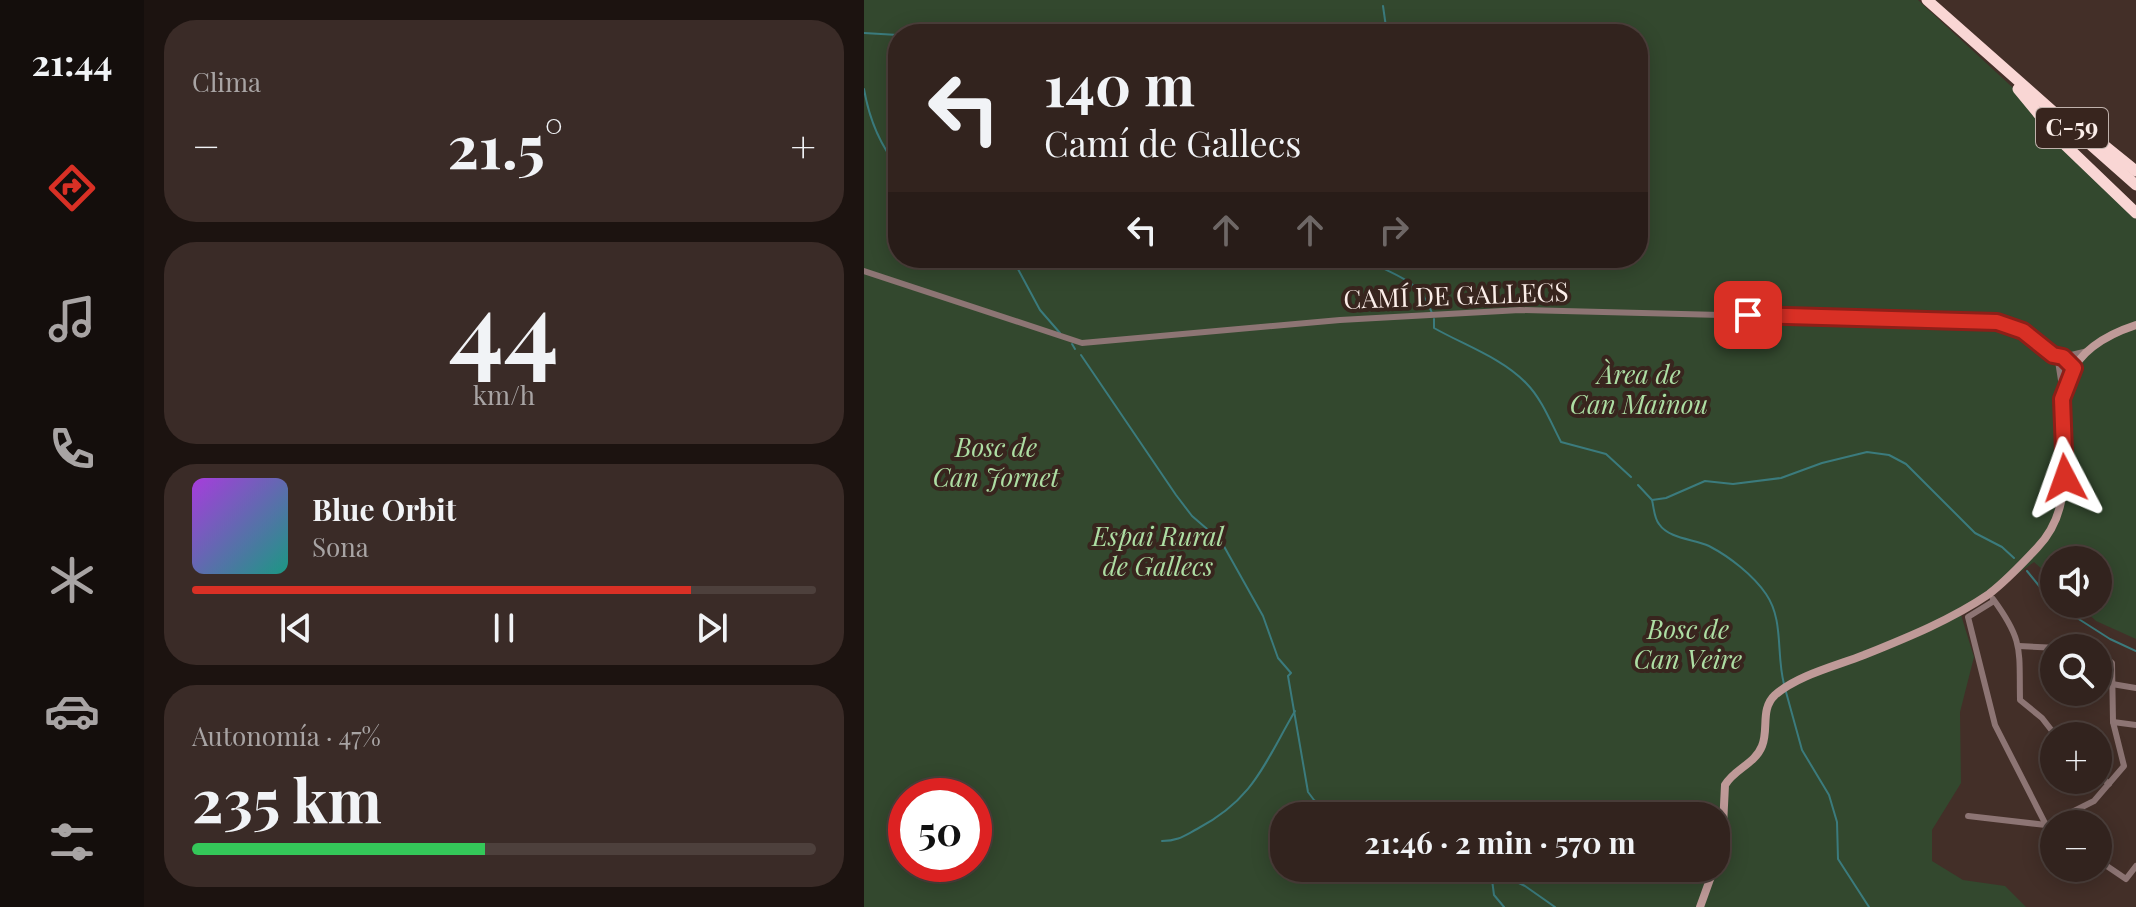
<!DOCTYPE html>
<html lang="es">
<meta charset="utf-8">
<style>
body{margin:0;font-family:"Playfair Display",serif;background:#3a2b27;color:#f1f3f6;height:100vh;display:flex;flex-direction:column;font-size:30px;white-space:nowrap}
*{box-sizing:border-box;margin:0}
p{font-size:26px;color:#a8a4a4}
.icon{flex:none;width:44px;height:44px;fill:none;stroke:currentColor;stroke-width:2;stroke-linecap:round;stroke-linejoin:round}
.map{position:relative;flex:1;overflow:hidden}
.panel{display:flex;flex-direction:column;gap:20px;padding:20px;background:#1c1310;width:720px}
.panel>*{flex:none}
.banner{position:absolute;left:24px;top:24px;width:760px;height:244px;border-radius:32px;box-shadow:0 4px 20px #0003,0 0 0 2px #4d403c;background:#32231e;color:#f1f3f6;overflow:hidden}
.buttons{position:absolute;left:1176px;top:546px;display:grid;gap:16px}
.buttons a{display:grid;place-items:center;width:72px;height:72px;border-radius:50%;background:#32231e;box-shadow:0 4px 20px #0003,0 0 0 2px #4d403c;font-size:40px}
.speed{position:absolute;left:24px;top:778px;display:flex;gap:16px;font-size:40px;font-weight:700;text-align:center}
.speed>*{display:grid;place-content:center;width:104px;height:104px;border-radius:50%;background:#32231e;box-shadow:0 4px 20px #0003,0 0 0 2px #4d403c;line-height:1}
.speed .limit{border:12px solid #d22;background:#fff;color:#111}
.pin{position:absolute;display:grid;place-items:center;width:68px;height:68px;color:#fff;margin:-34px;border-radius:16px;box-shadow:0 4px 12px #0006}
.me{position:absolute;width:88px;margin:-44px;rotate:356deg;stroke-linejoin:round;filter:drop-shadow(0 0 6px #0008)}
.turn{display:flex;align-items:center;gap:28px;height:168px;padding:0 24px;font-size:36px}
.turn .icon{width:104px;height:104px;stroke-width:2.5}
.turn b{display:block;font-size:56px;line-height:68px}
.lanes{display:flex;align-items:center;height:76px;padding:0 24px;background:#0003;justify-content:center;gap:40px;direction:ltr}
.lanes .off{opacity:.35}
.big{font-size:60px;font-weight:700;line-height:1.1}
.panel .widget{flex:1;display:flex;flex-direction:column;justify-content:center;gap:12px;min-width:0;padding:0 28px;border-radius:32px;background:#3a2b27}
.panel .dial{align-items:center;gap:0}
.dial b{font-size:104px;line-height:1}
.song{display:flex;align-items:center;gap:24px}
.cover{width:96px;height:96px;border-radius:12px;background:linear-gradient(135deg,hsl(280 70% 55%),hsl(170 70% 35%))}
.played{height:8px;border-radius:4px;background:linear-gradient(90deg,#d93025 80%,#4d403c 80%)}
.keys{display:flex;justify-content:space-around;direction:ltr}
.heat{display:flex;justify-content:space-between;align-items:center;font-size:44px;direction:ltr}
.charge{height:12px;border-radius:6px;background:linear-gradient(90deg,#34c759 47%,#4d403c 0)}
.trip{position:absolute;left:406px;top:802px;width:460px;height:80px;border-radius:32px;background:#32231e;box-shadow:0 4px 20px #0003,0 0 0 2px #4d403c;font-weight:700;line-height:80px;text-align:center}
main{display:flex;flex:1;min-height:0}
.menu{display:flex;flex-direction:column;width:144px;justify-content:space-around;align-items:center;background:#140e0c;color:#a8a4a4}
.menu .icon{width:56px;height:56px}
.menu .selected{color:#d93025}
.menu b{font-size:36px;color:#f1f3f6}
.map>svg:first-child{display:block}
.green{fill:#33482e;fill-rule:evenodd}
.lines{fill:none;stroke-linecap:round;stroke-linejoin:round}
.stream{stroke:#3b7b7d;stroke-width:2}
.street{stroke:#8d7574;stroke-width:6}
.secondary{stroke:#bf9a98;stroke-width:8}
.highway{stroke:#f9d6d4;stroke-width:11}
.route-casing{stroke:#8d1f18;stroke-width:20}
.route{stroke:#d93025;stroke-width:14}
.labels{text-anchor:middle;stroke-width:8;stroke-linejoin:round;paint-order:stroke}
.shield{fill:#38251e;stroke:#c0b2ac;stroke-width:2}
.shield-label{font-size:24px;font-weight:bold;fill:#fbeee9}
.street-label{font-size:26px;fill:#fbeee9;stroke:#38251e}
.park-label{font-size:26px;font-style:italic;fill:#addea3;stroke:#38251e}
</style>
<main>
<nav class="menu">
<b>21:44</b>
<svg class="icon selected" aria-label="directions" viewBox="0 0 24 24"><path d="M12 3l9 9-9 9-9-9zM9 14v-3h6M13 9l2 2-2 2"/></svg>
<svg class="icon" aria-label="music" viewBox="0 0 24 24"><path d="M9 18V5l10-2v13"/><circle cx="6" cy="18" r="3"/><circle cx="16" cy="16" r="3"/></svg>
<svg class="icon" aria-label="phone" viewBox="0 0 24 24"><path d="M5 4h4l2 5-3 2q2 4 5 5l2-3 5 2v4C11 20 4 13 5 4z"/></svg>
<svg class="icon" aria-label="climate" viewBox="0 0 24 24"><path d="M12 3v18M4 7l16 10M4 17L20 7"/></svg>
<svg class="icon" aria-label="car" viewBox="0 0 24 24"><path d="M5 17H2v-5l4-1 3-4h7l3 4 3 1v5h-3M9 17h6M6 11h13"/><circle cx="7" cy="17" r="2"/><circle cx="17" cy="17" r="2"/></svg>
<svg class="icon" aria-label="filters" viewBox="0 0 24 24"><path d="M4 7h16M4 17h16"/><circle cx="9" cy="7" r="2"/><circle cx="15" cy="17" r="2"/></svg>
</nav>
<section class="panel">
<div class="widget"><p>Clima</p>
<div class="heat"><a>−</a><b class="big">21.5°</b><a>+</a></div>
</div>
<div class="widget dial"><b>44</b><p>km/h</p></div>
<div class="widget">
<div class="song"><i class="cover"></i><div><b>Blue Orbit</b><p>Sona</p></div></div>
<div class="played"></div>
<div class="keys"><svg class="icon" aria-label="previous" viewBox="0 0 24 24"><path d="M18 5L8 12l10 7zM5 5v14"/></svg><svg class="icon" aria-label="pause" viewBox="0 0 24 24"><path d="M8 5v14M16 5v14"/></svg><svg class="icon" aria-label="next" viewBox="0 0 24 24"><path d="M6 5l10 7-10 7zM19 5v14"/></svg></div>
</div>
<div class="widget"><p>Autonomía · 47%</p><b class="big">235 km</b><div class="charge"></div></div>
</section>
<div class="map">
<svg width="1272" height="907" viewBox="0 0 1272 907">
<rect width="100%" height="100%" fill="#432f28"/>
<path class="green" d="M 0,0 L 1054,0 L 1160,98 L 1272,218 L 1272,639 L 1232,621 L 1214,604 L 1234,604 L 1234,560 L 1190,560 L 1190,580 L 1170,562 L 1097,615 L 1110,657 L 1096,712 L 1097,783 L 1068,830 L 1068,861 L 1099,880 L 1141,886 L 1162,907 L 0,907 ZM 34,34 L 774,34 L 774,258 L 34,258 ZM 42,796 L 110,796 L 110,864 L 42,864 ZM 420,816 L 852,816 L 852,868 L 420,868 Z"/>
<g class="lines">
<g class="stream">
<path d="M 519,6 L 523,34"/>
<path d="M 0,33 L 34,35"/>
<path d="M 47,34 L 65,34"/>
<path d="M 0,89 C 5,118 15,144 34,167"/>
<path d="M 148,258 L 176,310 L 196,333"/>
<path d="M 500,258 C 530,277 555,277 568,313"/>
<path d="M 570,319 L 570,328 C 600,345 638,358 662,383 C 678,399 687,423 697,442 L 742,454 L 767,477"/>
<path d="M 208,344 L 211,349"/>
<path d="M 217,355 L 312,495 L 328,516 L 357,541 L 399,616 L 414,658 L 427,673 L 424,676 L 444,792 L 450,800 L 475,816"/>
<path d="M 774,485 L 788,500 L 802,498 L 841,481 L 869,484 L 917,478 L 958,463 L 1003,452 L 1025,455 L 1042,464 L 1111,533 L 1138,547 L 1150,558"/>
<path d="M 788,500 C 790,508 790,518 795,524 C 805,539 830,539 845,546 C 866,557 889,575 902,594 C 920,620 912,654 920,684"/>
<path d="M 1163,571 L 1188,602 L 1246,639 L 1272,651"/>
<path d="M 922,692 L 938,750 L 965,795 L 973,822 L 974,859 L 1005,907"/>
<path d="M 298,841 C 314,841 320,836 333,829 C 390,799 400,764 431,711"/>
<path d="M 624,868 L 661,886 L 691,907"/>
<path d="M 627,872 L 630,895 L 640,907"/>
</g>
<g class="street">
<path d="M 0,271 L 218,343 L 476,320 L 656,310 L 1133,322 L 1159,331 L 1203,369 L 1210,368"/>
<path d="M 1189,355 L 1199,357 L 1224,351"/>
<path d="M 1194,361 L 1199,393"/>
<path d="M 1129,599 C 1160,641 1155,650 1156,700 L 1178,718 L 1192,736"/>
<path d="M 1130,601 L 1104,617 L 1131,725 L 1182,825"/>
<path d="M 1155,646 L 1195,648"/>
<path d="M 1248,684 L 1272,688"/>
<path d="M 1249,722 L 1272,725"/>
<path d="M 1234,774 L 1245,784"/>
<path d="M 1104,816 L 1182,825 L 1190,831"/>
<path d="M 1182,825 L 1230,801 L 1260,766 L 1249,722 L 1248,663 L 1234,651"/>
<path d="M 1234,860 L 1262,879 L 1272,866"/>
</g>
<path class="secondary" d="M 836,907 L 858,846 L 861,785 C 870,769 891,764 898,746 C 905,729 896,709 911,695 C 934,675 972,666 1000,655 C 1042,638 1087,620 1125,594 C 1142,581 1159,563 1173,548 C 1243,475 1137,369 1272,325"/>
<g class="highway">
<path d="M 1063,0 L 1272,185"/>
<path d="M 1154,89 L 1196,140 L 1272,213"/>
<path d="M 1215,125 L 1272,171"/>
</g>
</g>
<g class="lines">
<defs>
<path id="route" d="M 884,315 L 1133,322 L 1159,331 L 1189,355 L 1199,357 L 1210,368 L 1198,399 L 1201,478"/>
</defs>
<use href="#route" class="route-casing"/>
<use href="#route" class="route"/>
</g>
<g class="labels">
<rect class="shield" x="1172" y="108" width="72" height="40" rx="6"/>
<g class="shield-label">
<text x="1208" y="136">C-59</text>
</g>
<g class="street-label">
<text transform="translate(592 296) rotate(-2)" y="9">CAMÍ DE GALLECS</text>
</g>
<g class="park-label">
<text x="775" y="384">Àrea de<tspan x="775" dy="30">Can Mainou</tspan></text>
<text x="132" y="457">Bosc de<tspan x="132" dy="30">Can Jornet</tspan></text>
<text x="294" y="546">Espai Rural<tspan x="294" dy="30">de Gallecs</tspan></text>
<text x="824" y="639">Bosc de<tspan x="824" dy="30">Can Veire</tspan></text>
</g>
</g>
</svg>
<div class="buttons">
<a><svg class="icon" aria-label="sound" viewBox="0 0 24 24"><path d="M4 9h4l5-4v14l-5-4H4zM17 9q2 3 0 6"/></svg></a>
<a><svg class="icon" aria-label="search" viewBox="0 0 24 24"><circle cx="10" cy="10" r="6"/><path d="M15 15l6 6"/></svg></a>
<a>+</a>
<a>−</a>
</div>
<div class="speed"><div class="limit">50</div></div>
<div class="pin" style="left:884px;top:315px;background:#d93025"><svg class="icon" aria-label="arrive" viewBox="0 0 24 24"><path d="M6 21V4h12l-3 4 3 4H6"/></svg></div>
<svg class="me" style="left:1201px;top:478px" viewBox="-20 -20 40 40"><path d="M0-17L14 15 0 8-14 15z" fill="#d93025" stroke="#fff" stroke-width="4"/></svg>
<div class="trip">21:46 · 2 min · 570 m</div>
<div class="banner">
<div class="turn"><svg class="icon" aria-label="left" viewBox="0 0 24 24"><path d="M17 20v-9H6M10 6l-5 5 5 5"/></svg><div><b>140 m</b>Camí de Gallecs</div></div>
<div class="lanes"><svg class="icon" aria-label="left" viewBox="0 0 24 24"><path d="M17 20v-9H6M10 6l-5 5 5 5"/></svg><svg class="icon off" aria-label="ahead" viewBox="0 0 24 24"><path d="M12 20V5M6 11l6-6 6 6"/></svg><svg class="icon off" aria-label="ahead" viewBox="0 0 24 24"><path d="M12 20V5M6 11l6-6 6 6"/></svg><svg class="icon off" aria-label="right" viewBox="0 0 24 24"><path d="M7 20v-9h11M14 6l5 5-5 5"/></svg></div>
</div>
</div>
</main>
